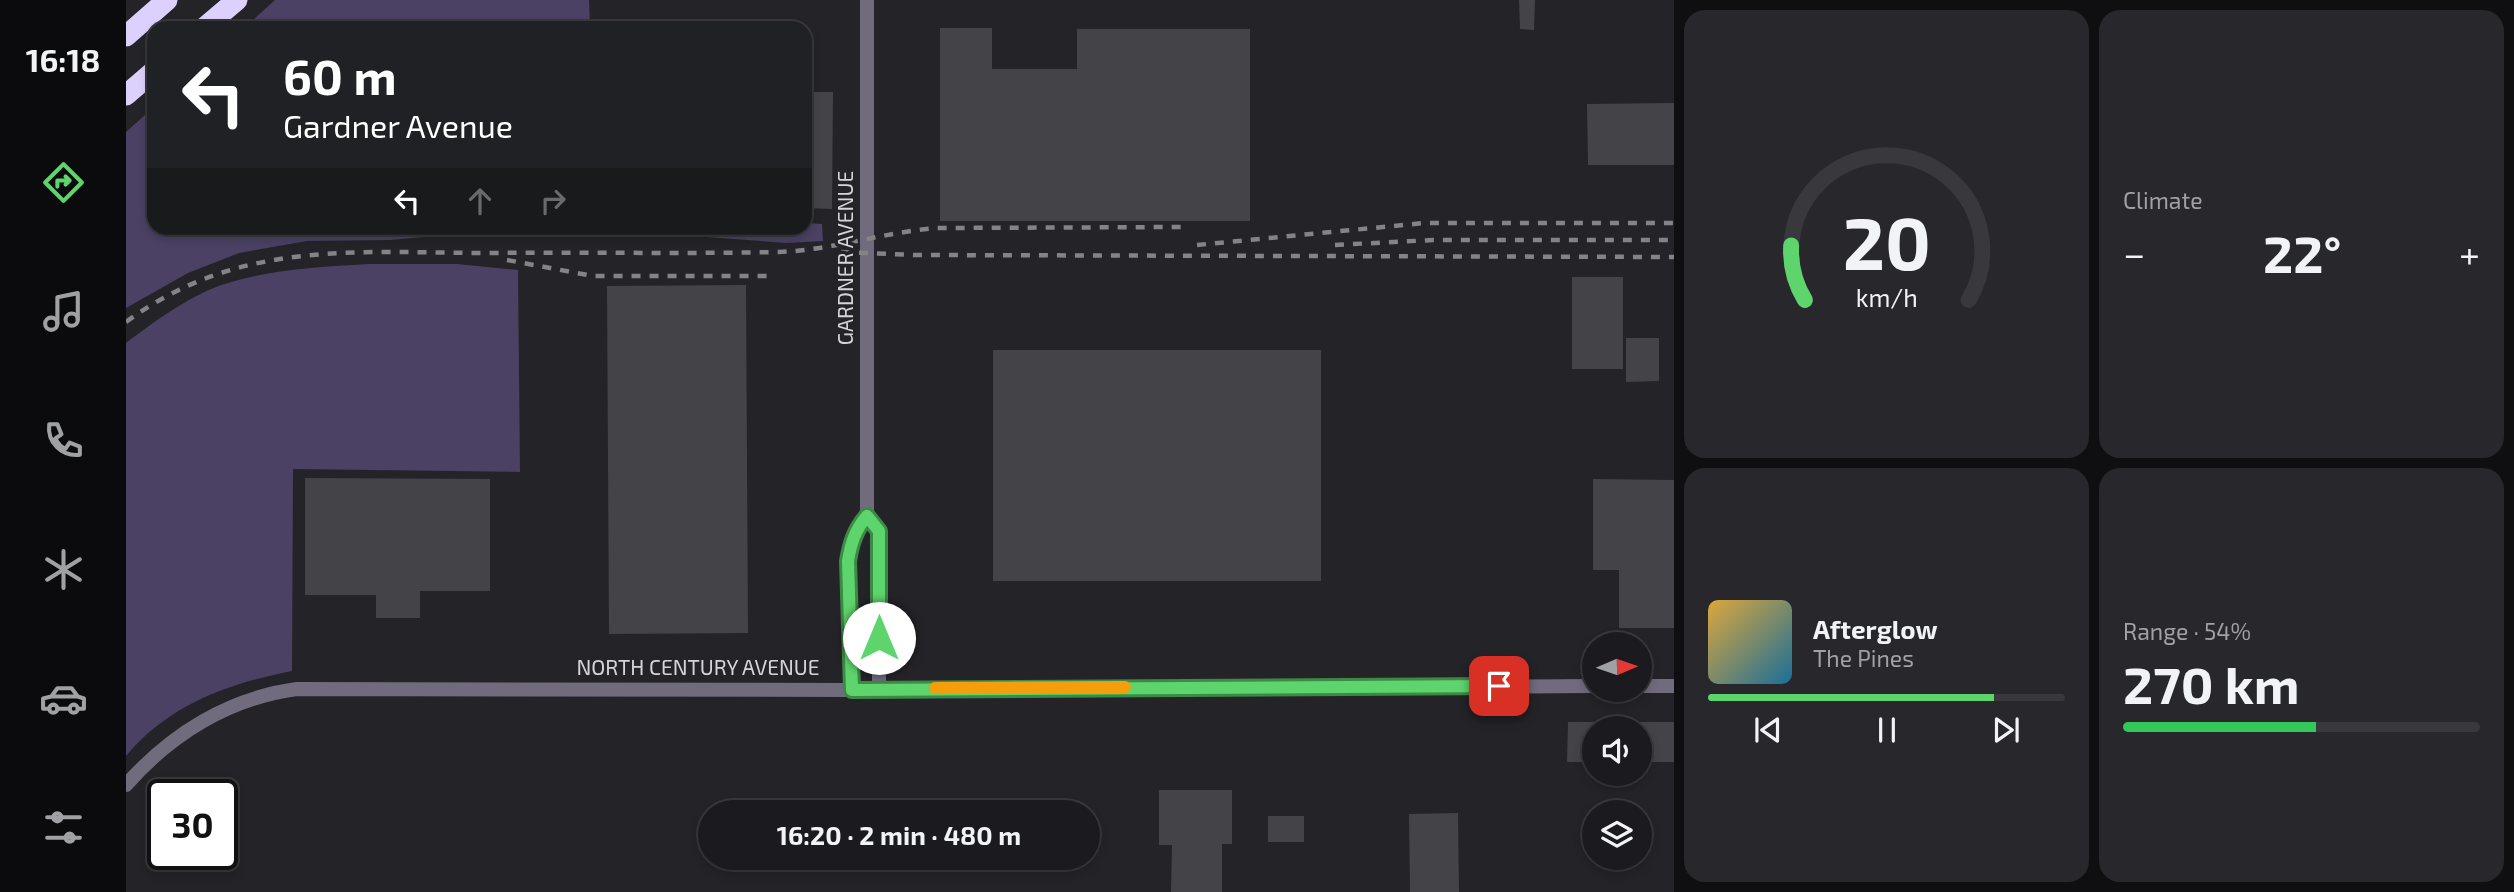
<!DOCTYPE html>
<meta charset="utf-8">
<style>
body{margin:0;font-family:"Exo 2",sans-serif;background:#28272b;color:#f1f3f6;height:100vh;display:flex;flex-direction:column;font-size:26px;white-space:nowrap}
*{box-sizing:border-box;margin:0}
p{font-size:23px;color:#a0a1a4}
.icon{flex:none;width:38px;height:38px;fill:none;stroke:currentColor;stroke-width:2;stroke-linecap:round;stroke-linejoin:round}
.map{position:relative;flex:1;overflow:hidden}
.sheet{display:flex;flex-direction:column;gap:10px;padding:10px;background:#0f0e10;width:840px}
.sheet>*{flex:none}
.top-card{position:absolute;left:21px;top:21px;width:665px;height:214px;border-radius:21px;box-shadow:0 4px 10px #0003,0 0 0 2px #39383c;background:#202124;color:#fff;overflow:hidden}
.needle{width:46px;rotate:88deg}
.fabs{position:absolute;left:1456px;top:632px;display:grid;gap:14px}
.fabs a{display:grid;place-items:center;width:70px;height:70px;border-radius:50%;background:#1b1a1e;box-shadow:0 4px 10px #0003,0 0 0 2px #39383c;font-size:35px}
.speed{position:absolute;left:21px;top:779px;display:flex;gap:14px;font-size:35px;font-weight:700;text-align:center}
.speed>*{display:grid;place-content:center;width:91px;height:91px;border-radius:50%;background:#1b1a1e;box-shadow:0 4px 10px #0003,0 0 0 2px #39383c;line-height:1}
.speed .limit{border:4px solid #111;border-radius:10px;background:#fff;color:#111}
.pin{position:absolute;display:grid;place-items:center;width:60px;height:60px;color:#fff;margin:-30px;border-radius:14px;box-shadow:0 4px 10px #0006}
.me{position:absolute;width:77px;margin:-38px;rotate:0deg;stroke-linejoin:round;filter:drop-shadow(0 0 5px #0008)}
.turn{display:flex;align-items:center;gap:24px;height:147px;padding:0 21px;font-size:32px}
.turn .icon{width:91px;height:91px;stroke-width:2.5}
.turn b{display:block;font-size:49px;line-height:60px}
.lanes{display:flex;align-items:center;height:66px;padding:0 21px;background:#0003;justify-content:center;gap:35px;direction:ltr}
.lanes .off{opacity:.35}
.big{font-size:52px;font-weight:700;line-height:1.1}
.sheet .widget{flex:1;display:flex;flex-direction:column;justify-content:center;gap:10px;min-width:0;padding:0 24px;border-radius:21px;background:#28272b}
.sheet .dial{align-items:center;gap:0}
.dial svg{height:182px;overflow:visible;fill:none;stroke:#39383c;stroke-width:7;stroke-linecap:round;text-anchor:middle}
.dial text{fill:#f1f3f6;stroke:none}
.song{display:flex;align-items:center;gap:21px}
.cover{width:84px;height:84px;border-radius:10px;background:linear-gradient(135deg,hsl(40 70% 55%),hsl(200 70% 35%))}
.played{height:7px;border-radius:4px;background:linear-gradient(90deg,#5ed56c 80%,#39383c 80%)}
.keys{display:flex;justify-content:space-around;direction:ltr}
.heat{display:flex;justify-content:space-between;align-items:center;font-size:38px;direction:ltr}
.charge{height:10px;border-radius:5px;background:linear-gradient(90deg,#34c759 54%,#39383c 0)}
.sheet .tiles{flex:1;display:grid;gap:10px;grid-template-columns:repeat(2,1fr)}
.trip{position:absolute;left:572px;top:800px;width:402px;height:70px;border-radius:35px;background:#1b1a1e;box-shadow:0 4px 10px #0003,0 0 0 2px #39383c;font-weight:700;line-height:70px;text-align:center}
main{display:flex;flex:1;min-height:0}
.tab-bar{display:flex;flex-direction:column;width:126px;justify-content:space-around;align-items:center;background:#0b0a0c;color:#a0a1a4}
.tab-bar .icon{width:49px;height:49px}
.tab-bar .on{color:#5ed56c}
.tab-bar b{font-size:32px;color:#f1f3f6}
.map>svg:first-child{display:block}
.green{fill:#4a4164}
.building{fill:#444348}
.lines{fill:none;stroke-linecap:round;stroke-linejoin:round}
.minor{stroke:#706c7d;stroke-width:14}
.tertiary{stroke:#706c7d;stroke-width:14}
.motorway{stroke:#dbd1fc;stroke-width:21}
.rail{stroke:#848387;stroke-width:4.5;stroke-dasharray:9 9;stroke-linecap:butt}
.route-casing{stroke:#3d8a46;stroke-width:18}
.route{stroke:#5ed56c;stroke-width:12}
.slow{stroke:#f59e0b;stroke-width:12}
.labels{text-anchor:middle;stroke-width:7;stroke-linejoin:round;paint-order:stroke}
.street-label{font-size:21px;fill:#d5d5d8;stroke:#242328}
</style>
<main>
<nav class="tab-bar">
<b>16:18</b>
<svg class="icon on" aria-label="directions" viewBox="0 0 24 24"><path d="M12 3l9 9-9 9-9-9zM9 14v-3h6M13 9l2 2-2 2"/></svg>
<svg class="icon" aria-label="music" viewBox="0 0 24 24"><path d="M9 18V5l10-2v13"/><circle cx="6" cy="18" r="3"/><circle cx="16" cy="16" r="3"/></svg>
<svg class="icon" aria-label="phone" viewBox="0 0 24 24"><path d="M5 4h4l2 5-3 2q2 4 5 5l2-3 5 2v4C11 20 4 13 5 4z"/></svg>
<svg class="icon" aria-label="climate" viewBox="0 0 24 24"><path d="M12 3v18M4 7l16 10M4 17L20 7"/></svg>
<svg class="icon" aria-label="car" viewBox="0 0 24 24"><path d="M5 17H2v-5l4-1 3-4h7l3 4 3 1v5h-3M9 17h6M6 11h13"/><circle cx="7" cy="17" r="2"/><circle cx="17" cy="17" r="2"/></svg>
<svg class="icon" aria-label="filters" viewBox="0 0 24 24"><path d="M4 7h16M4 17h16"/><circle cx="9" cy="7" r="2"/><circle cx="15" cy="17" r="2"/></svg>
</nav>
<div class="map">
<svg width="1548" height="892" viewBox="0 0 1548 892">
<rect width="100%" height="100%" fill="#242328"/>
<g class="green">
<path d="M 149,0 L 463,0 L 464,28 L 118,28 Z"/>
<path d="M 28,107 L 28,228 L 679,228 L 679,223 L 696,224 L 697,241 L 660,243 L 540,234 L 345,233 L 264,240 L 181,241 L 113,253 L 62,273 L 0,308 L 0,132 Z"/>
<path d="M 242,264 L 331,264 L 392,270 L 394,472 L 167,469 L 166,671 C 101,684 44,704 0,756 L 0,343 C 29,321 67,293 102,283 C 148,269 194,267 242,264 Z"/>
</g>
<g class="building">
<path d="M 1393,0 L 1409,0 L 1408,30 L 1394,29 Z"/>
<path d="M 814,28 L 866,28 L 866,69 L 951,69 L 951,29 L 1124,29 L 1124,221 L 814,221 Z"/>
<path d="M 679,92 L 707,92 L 706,209 L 679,208 Z"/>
<path d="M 1548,103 L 1548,165 L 1462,165 L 1461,104 Z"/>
<rect x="1446" y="277" width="51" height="92"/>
<path d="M 620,285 L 622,633 L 483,634 L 481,286 Z"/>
<path d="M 1500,338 L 1533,338 L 1533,381 L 1500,382 Z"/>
<rect x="867" y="350" width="328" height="231"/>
<path d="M 179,478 L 364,479 L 364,591 L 294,591 L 294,618 L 250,618 L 250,595 L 179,595 Z"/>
<path d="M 1467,479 L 1548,480 L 1548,628 L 1493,628 L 1493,570 L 1467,570 Z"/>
<path d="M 1442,722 L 1548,722 L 1548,762 L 1514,762 L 1514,728 L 1468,728 L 1468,762 L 1441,762 Z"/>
<path d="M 1033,790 L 1106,790 L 1106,844 L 1096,844 L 1096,892 L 1045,892 L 1046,845 L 1033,845 Z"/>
<path d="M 1332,813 L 1333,892 L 1284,892 L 1283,814 Z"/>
<rect x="1142" y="816" width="36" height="26"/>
</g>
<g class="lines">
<g class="minor">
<path d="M 741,0 L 741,516 L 753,531 L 753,688"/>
<path d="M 726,690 L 722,561 C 725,543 729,530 741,516"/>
</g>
<g class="tertiary">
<path d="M 1514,686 L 1548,686"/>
<path d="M 0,785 C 45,734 103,698 171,689 L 726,690 L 1468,686"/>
</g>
<g class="motorway">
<path d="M 78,28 L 111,0"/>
<path d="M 0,36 L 41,0"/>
<path d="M 0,95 L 28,71"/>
</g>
<g class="rail">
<path d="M 1071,245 L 1298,223 L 1548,223"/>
<path d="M 1209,245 L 1307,240 L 1548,240"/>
<path d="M 715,252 L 789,255 L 1548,257"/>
<path d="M 381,260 L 467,276 L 649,276"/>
<path d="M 0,322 C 114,238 234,253 367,253 C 462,252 557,254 653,252 C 707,250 758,232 811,228 L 1057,227"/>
</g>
</g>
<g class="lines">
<defs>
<path id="route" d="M 753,638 L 753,531 L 741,516 C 729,530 725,543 722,561 L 726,690 L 1373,686"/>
</defs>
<use href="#route" class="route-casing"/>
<use href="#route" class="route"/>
<path class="slow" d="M 809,688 L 999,687"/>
</g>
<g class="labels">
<g class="street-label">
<text transform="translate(720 258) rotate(-90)" y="7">GARDNER AVENUE</text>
<text x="572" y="675">NORTH CENTURY AVENUE</text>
</g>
</g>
</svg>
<div class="fabs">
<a><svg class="needle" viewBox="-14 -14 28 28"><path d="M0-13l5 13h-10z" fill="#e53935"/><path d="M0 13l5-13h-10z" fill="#a0a1a4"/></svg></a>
<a><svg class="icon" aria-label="sound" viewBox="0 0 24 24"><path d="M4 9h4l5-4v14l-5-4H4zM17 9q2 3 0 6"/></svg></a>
<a><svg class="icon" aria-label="layers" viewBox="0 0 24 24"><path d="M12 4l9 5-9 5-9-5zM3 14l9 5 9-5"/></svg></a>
</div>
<div class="speed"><div class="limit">30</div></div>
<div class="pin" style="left:1373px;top:686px;background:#d93025"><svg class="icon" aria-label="arrive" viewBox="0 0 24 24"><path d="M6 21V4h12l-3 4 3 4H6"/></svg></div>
<svg class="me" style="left:753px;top:638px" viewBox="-20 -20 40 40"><circle r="19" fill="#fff"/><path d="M0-13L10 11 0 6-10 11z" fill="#5ed56c"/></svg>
<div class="trip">16:20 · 2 min · 480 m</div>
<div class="top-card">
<div class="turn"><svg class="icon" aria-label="left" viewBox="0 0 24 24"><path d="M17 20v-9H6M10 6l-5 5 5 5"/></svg><div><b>60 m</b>Gardner Avenue</div></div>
<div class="lanes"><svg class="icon" aria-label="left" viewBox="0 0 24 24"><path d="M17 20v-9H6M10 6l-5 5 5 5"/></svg><svg class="icon off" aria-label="ahead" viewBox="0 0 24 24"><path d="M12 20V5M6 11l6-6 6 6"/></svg><svg class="icon off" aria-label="right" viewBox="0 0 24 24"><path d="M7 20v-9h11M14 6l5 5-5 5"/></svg></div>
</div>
</div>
<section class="sheet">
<div class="tiles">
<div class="widget dial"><svg viewBox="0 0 100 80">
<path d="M14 69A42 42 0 1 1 86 69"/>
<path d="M14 69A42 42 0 0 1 8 45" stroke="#5ed56c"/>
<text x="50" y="56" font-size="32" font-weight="700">20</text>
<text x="50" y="72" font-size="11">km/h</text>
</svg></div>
<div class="widget"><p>Climate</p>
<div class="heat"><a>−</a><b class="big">22°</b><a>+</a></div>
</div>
<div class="widget">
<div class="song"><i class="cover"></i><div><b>Afterglow</b><p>The Pines</p></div></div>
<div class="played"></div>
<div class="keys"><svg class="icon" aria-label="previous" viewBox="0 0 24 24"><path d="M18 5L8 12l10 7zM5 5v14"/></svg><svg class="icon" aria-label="pause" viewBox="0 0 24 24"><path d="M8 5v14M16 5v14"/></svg><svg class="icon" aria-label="next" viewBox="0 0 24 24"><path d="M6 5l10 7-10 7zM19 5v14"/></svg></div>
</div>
<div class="widget"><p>Range · 54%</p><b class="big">270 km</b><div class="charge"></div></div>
</div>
</section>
</main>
